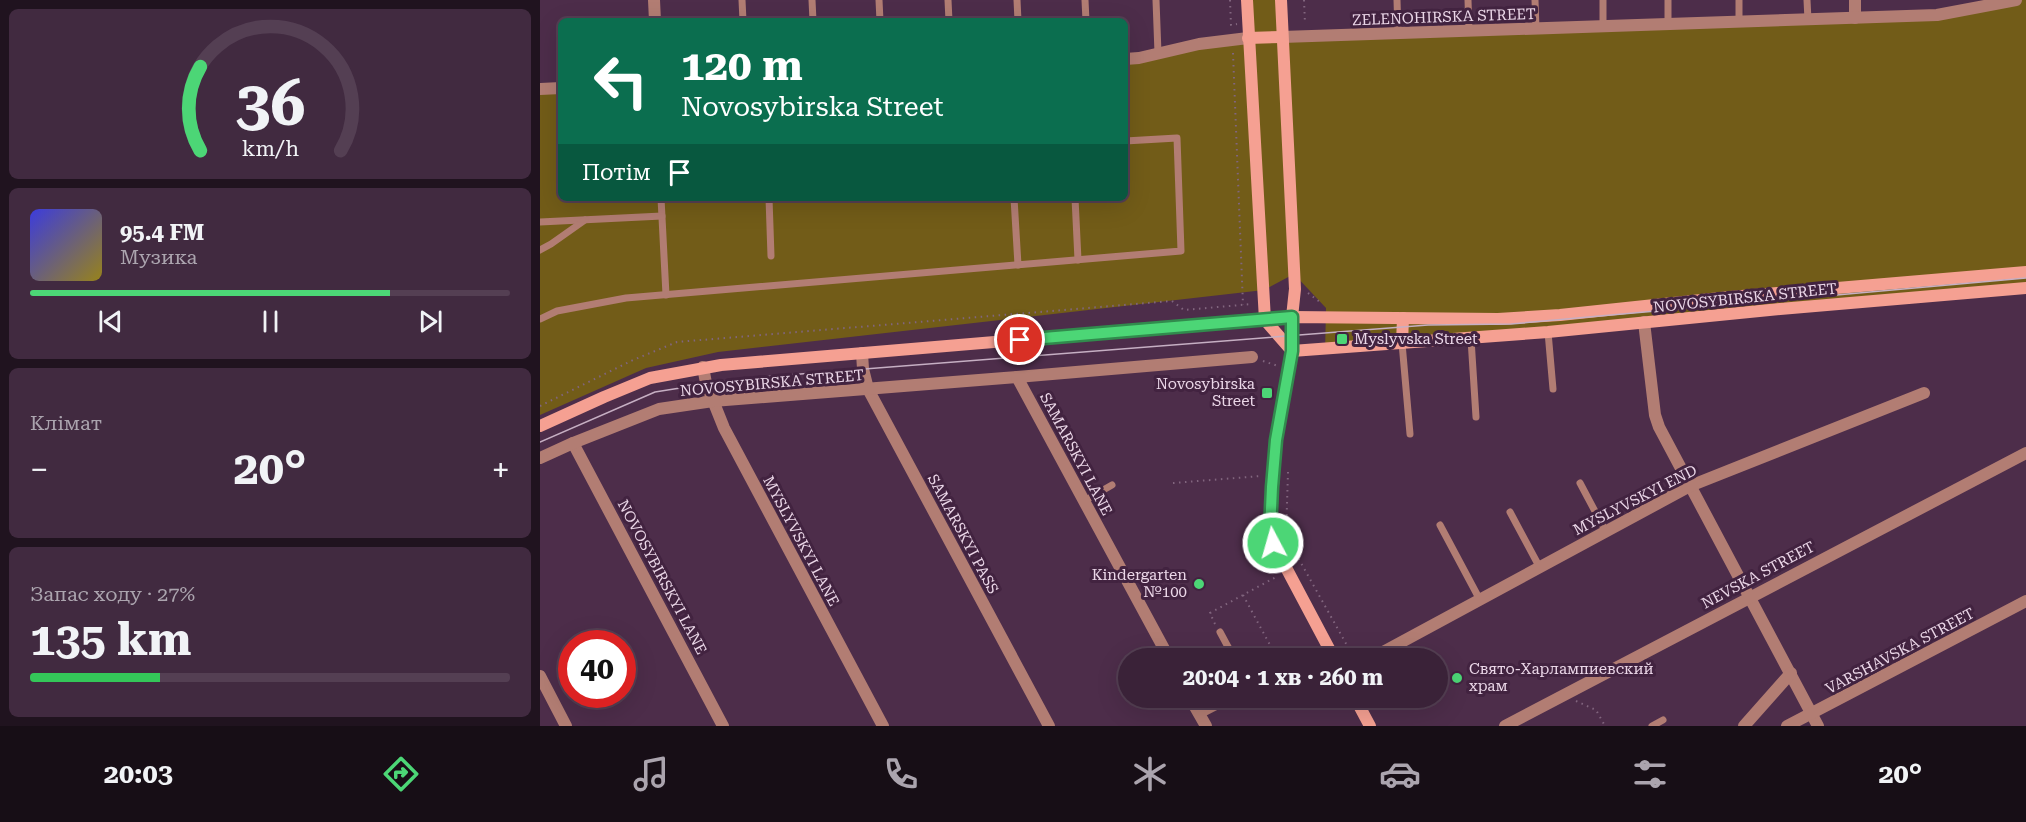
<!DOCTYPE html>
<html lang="uk">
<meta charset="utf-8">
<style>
body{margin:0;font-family:"Roboto Serif",serif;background:#412a40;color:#f1f3f6;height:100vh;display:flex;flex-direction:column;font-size:22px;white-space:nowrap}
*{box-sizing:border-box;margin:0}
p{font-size:20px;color:#aba4ae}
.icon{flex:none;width:33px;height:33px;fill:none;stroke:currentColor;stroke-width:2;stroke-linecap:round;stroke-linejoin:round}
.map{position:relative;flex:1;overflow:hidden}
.details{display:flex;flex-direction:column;gap:9px;padding:9px;background:#20131f;width:540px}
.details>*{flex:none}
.top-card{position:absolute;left:18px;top:18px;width:570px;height:183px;border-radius:9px;box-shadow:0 6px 24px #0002,0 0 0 2px #543f53;background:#0b6e4f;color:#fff;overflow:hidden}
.speed{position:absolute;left:18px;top:630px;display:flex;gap:12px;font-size:30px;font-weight:700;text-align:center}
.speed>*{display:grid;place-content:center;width:78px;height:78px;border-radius:50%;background:#3a2238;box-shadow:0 6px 24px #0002,0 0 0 2px #543f53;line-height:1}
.speed .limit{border:9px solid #d22;background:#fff;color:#111}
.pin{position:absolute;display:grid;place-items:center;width:51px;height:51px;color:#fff;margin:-26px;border:3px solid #fff;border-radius:50%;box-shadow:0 2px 6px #0007}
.me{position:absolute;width:66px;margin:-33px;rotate:354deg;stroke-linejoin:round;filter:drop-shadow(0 0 4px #0008)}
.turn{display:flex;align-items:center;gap:21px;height:126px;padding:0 24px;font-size:27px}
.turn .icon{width:78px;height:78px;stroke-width:2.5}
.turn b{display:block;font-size:42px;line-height:51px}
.then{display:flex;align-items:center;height:57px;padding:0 24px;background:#0003;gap:12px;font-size:22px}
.big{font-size:45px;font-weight:700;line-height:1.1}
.details .widget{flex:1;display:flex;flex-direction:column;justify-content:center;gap:9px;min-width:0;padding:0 21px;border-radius:9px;background:#412a40}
.details .dial{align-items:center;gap:0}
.dial svg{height:156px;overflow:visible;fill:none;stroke:#543f53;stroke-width:7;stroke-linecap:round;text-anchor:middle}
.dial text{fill:#f1f3f6;stroke:none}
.song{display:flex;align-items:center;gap:18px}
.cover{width:72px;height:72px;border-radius:9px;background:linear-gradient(135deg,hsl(240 70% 55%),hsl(50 70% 35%))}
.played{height:6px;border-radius:3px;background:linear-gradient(90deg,#4cd676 75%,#543f53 75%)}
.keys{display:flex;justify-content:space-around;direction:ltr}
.heat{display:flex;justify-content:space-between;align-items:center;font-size:33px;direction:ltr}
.charge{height:9px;border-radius:4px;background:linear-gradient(90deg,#34c759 27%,#543f53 0)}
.trip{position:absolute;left:578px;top:648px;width:330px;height:60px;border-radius:30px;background:#3a2238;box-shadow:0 6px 24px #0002,0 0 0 2px #543f53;font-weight:700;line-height:60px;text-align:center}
.dock{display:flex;height:96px;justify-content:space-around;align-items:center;background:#170e16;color:#aba4ae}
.dock .icon{width:42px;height:42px}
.dock .on{color:#4cd676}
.dock b{font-size:27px;color:#f1f3f6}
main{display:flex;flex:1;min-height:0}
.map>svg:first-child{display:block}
.green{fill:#725c18}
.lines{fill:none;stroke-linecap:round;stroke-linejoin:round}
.path{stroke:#81657e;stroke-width:2;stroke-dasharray:1.5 4.5;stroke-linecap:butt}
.lane{stroke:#b27d73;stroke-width:7}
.street{stroke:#b27d73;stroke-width:12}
.secondary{stroke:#f5a092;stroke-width:12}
.tram{stroke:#c6afc3;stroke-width:1.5}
.route-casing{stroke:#318b4d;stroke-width:15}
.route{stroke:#4cd676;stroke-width:10}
.poi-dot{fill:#4cd676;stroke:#422340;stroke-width:2}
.labels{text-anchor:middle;stroke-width:6;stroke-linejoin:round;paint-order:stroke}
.street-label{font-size:15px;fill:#ebd7e8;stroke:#422340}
.poi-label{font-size:15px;fill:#ebd7e8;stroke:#422340;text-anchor:start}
</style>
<main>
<section class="details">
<div class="widget dial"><svg viewBox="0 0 100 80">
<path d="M14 69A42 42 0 1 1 86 69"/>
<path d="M14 69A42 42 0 0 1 14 26" stroke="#4cd676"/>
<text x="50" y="56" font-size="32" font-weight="700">36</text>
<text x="50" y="72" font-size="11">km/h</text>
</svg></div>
<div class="widget">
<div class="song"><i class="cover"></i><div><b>95.4 FM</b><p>Музика</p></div></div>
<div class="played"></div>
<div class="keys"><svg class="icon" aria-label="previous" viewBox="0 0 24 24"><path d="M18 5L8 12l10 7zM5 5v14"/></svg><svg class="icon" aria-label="pause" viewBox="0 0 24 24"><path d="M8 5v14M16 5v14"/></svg><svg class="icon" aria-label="next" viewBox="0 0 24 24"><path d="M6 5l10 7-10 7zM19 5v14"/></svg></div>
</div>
<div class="widget"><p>Клімат</p>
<div class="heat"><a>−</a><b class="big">20°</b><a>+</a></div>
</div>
<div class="widget"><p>Запас ходу · 27%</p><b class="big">135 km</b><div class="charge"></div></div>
</section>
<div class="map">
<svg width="1486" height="726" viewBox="0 0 1486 726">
<rect width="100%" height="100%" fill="#4d2d4a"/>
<path class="green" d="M 707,0 L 741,0 L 742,37 L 1397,15 L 1476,0 L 1486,0 L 1486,288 L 785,354 L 786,308 L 754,274 L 724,290 L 178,352 L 106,368 L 0,415 L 0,89 L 21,88 L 21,198 L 585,198 L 585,59 L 708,38 Z"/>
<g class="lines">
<g class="path">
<path d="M 690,0 L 691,25 L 697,24"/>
<path d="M 764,0 L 765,24"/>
<path d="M 693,53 L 703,305"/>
<path d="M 768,293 L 780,302"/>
<path d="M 723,361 L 738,366"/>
<path d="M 0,406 L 93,360 L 137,342 L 632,301 L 644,310 L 712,304"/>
<path d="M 748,472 L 746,536 L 814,658"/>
<path d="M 633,483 L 721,476"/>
<path d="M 707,557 L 723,548"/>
<path d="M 703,595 L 737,658"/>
<path d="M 675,624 L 670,613 L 736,577"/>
<path d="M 1036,701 L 1056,710 L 1065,726"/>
</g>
<g class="lane">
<path d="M 202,0 L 203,21"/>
<path d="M 272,0 L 273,21"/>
<path d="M 339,0 L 340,21"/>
<path d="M 408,0 L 409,21"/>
<path d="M 477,0 L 478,21"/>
<path d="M 545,0 L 546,21"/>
<path d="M 616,0 L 618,53"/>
<path d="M 857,0 L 858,33"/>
<path d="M 928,0 L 929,31"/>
<path d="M 995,0 L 996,29"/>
<path d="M 1063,0 L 1063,27"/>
<path d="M 1128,0 L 1128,25"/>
<path d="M 1199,0 L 1199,23"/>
<path d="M 1267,0 L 1268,20"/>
<path d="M 121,198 L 126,295"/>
<path d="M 229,198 L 231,256"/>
<path d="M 474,198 L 478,265"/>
<path d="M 535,198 L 538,260"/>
<path d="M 0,222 L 122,216"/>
<path d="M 0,250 L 11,244 L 45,220"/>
<path d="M 0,319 L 17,311 L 86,298 L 641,251 L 637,138 L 585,141"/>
<path d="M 1008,332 L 1013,389"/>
<path d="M 931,339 L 936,417"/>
<path d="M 862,343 L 870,434"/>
<path d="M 1040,483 L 1066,532"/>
<path d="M 544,501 L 572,485"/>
<path d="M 970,512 L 1000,568"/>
<path d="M 900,525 L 940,600"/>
<path d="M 680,632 L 694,658"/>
<path d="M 660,715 L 693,698"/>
<path d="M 1112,726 L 1123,720"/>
</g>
<g class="street">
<path d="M 114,0 L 115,21"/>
<path d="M 1315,0 L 1315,18"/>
<path d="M 742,37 L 1397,15 L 1476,0"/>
<path d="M 585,59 L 599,58 L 659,44 L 708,38"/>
<path d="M 0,89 L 21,88"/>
<path d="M 1104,322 L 1115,415 L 1119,427 L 1278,726"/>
<path d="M 322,353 L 323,369 L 328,389 L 509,726"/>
<path d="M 163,367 L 166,383 L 184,428 L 343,726"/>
<path d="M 33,443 L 183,726"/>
<path d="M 0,458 L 33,443 L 119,409 L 173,401 L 477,377"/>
<path d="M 629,658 L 477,377 L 712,357"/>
<path d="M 832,658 L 1150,486 L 1384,393"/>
<path d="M 0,676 L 26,726"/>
<path d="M 650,698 L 666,726"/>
<path d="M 965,726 L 1486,453"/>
<path d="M 1204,726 L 1251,673"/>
<path d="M 1247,726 L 1486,601"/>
</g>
<g class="secondary">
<path d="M 707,0 L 725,320"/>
<path d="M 741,0 L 755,289 L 752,317 L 752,351 L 736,440 L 730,531 L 733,543 L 794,658"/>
<path d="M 708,38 L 742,37"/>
<path d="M 725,320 L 752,351"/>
<path d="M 862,343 L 863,318"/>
<path d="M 752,351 L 1008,332 L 1240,309 L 1486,288"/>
<path d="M 0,426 L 64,397 L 110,378 L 181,365 L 752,317 L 958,319 L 1020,315 L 1190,297 L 1486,272"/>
<path d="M 815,698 L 830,726"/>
</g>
<path class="tram" d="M 0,442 L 115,392 L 197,379 L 888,325 L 971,324 L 1486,278"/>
</g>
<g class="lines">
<defs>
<path id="route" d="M 480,340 L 752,317 L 752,351 L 736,440 L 732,487 L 730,531 L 733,543"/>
</defs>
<use href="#route" class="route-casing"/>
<use href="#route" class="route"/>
</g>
<g class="poi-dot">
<rect x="796" y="333" width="12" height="12" rx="3"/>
<rect x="721" y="387" width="12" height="12" rx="3"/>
<circle cx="659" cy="584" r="6"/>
<circle cx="917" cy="678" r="6"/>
</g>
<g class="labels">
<g class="street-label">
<text transform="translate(904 17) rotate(-2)" y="5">ZELENOHIRSKA STREET</text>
<text transform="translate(1205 298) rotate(-6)" y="5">NOVOSYBIRSKA STREET</text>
<text transform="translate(232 383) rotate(-5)" y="5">NOVOSYBIRSKA STREET</text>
<text transform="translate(536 454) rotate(62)" y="5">SAMARSKYI LANE</text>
<text transform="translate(1095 500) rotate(-27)" y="5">MYSLYVSKYI END</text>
<text transform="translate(423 534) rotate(62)" y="5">SAMARSKYI PASS</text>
<text transform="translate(261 541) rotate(62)" y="5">MYSLYVSKYI LANE</text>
<text transform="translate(1218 575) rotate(-28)" y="5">NEVSKA STREET</text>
<text transform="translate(122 577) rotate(62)" y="5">NOVOSYBIRSKYI LANE</text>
<text transform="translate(1360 651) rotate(-28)" y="5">VARSHAVSKA STREET</text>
</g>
<g class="poi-label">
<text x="814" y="344">Myslyvska Street</text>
<text x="715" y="389" text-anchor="end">Novosybirska<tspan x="715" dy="17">Street</tspan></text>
<text x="647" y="580" text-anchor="end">Kindergarten<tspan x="647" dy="17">№100</tspan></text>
<text x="929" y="674">Свято-Харлампиевский<tspan x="929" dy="17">храм</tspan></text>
</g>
</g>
</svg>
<div class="speed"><div class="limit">40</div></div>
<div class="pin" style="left:480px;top:340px;background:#d93025"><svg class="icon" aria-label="arrive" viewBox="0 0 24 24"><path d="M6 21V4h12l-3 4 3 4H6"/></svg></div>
<svg class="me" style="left:733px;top:543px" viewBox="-20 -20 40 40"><circle r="17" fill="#4cd676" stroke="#fff" stroke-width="3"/><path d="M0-11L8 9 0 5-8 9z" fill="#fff"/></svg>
<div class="trip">20:04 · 1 хв · 260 m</div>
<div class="top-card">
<div class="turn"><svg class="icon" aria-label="left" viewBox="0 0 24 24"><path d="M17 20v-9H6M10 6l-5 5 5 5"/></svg><div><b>120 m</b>Novosybirska Street</div></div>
<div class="then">Потім<svg class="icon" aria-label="arrive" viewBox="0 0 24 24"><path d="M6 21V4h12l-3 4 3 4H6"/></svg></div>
</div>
</div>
</main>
<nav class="dock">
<b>20:03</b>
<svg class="icon on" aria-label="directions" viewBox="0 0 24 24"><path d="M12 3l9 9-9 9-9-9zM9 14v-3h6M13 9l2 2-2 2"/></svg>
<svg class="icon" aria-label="music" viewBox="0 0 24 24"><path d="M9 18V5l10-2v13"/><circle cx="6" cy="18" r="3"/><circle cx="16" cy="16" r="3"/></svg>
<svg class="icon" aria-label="phone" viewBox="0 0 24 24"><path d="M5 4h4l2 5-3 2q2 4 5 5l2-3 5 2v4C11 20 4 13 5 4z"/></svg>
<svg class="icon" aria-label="climate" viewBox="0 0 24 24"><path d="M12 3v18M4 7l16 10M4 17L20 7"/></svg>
<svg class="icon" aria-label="car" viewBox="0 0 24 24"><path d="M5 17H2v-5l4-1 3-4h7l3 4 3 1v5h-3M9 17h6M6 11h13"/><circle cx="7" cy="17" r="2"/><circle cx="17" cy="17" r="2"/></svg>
<svg class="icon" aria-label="filters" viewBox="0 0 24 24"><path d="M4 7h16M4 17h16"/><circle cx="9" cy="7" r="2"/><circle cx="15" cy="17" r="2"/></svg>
<b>20°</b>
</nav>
